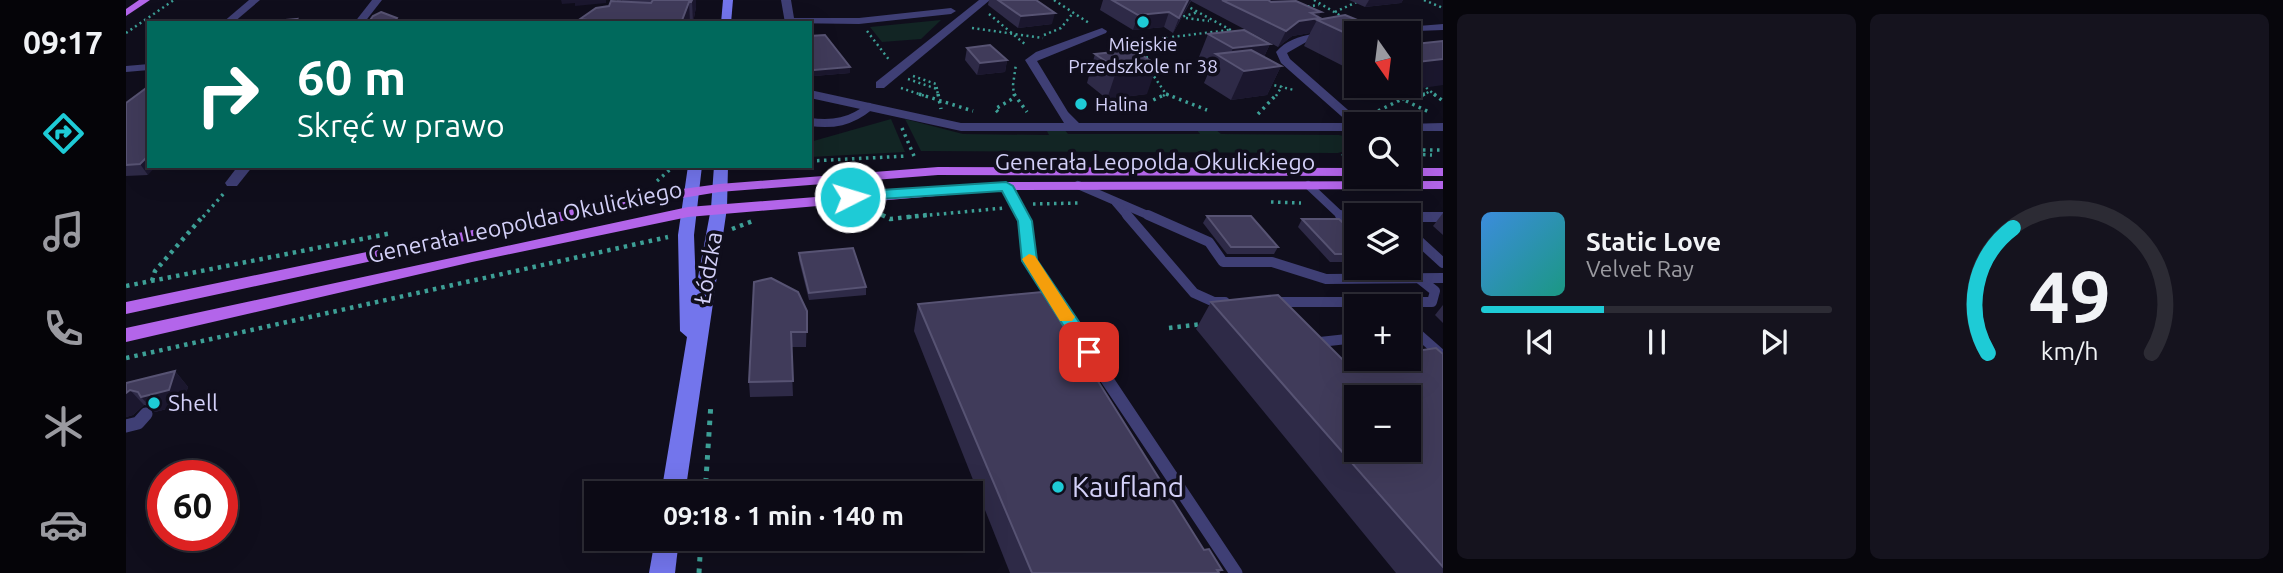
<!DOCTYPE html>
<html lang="pl">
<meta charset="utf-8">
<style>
body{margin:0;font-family:Ubuntu,sans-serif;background:#15131e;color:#f1f3f6;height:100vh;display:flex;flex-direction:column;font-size:26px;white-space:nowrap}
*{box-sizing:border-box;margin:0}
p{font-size:23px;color:#9a9aa0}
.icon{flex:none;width:38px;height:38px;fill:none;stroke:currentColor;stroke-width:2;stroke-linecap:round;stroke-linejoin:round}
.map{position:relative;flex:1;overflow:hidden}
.drawer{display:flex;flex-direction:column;gap:14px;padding:14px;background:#07060c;width:840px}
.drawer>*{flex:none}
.top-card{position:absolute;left:21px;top:21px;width:665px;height:147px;border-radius:0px;box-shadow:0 7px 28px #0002,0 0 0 2px #2c2b34;background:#00695c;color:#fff;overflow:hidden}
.needle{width:46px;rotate:166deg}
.buttons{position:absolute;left:1218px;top:21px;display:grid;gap:14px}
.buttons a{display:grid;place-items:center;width:77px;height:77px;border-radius:0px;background:#0c0a15;box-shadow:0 7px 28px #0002,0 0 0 2px #2c2b34;font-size:35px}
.speed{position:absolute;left:21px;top:460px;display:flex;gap:14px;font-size:35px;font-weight:700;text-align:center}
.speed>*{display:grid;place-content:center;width:91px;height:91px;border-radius:50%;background:#0c0a15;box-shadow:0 7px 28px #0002,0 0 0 2px #2c2b34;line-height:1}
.speed .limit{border:10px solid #d22;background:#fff;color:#111}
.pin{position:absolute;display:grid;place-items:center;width:60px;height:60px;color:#fff;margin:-30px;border-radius:14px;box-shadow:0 4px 10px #0006}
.me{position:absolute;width:77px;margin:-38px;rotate:85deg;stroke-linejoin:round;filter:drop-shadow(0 0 5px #0008)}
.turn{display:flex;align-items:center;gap:24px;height:147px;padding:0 35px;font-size:32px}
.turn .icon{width:91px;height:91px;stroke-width:2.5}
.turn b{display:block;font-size:49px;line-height:60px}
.drawer .tile{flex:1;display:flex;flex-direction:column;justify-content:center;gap:10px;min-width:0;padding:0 24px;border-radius:10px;background:#15131e}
.drawer .dial{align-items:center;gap:0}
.dial svg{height:182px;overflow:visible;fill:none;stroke:#2c2b34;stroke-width:7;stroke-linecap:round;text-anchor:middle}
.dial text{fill:#f1f3f6;stroke:none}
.song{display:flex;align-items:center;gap:21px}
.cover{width:84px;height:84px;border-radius:10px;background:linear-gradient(135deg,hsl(210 70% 55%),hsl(170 70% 35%))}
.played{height:7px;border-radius:4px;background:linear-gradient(90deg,#1ecbd6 35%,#2c2b34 35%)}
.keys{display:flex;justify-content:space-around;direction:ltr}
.drawer .tiles{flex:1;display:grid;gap:14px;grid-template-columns:repeat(2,1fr)}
.trip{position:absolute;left:458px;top:481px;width:399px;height:70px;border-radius:0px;background:#0c0a15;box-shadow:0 7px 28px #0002,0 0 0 2px #2c2b34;font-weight:700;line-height:70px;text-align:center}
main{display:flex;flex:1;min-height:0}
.tabs{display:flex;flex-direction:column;width:126px;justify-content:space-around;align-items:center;background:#050408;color:#9a9aa0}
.tabs .icon{width:49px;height:49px}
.tabs .current{color:#1ecbd6}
.tabs b{font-size:32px;color:#f1f3f6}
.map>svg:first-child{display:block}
.green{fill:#122524}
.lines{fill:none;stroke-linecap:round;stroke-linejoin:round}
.path-far3{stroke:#3d9f96;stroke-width:2.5;stroke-dasharray:2 3.5;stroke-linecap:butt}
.path-far2{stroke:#3d9f96;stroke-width:3.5;stroke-dasharray:2.5 4.5;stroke-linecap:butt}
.path-far1{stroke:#3d9f96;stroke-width:4.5;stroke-dasharray:3.5 5;stroke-linecap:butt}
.path{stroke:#3d9f96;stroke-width:5;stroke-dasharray:4.5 7;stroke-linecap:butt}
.lane-far3{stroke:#3f3f75;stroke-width:6}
.lane-far2{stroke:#3f3f75;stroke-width:8}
.lane-far1{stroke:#3f3f75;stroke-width:10}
.lane{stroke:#3f3f75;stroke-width:13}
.street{fill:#3f3f75;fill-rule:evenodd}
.secondary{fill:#7375ec;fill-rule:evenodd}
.primary{fill:#b365ea;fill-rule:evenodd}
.wall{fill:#2e2a47}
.shaded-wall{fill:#1b172e}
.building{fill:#403b5a;stroke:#575373;stroke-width:2;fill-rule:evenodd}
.route{fill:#1ecbd6;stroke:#14848b;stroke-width:2}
.slow{fill:#f59e0b}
.poi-dot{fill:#1ecbd6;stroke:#100e1c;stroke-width:2.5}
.labels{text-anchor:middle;stroke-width:7;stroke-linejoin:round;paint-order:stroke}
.far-poi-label{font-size:19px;fill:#d3d0f8;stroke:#100e1c}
.street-label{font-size:23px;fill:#d3d0f8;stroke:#100e1c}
.poi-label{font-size:23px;fill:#d3d0f8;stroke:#100e1c;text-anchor:start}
.near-poi-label{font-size:28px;fill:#d3d0f8;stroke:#100e1c;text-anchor:start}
</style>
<main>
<nav class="tabs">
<b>09:17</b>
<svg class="icon current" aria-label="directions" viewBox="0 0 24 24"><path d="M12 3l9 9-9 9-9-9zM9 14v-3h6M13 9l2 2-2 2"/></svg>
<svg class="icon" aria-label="music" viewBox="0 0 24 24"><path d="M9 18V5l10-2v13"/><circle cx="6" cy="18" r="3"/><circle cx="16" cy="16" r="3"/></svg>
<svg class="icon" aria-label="phone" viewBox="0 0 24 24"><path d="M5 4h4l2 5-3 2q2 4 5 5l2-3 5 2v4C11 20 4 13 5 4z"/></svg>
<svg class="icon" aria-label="climate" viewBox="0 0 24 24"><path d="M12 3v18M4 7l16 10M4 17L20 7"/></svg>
<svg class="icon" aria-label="car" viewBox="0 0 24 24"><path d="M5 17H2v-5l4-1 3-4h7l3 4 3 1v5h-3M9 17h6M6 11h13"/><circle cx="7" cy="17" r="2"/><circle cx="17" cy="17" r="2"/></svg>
</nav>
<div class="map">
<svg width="1317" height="573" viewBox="0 0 1317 573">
<rect width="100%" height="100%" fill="#100e1c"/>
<g class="green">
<path d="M 815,20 L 795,39 L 756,42 L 744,27 Z"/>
<path d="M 765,119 L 779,152 L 684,157 L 684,142 Z"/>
<path d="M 779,119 L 837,134 L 923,135 L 920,129 L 938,129 L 942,134 L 1074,134 L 1070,129 L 1089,129 L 1095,134 L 1213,135 L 1230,139 L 1230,148 L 1212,153 L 795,151 Z"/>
</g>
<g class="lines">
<g class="path-far3">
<path d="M 928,0 L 963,23"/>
<path d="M 1050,0 L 1112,34"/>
<path d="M 1188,0 L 1220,19"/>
<path d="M 1298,0 L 1317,8"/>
<path d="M 1176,7 L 1193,5"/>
<path d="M 1209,12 L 1235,0"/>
<path d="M 863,14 L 900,45"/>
<path d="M 1052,18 L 1072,12"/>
<path d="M 1060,18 L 1083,21"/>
<path d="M 846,28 L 917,38"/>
<path d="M 741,31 L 764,61"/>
<path d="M 0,33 L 48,0"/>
<path d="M 918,35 L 935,28 L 947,13"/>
<path d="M 988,39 L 1010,52"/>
<path d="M 1018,40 L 1021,59"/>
<path d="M 997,43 L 1103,30"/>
<path d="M 1025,72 L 1040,94 L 1044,96"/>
<path d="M 787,76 L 810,84 L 811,89"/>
<path d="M 782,79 L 811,89 L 812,96"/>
<path d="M 1143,84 L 1168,90"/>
<path d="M 1296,84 L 1310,96"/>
<path d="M 775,88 L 799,96"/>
<path d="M 888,96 L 887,85 L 890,64"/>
<path d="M 1037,96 L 1040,94"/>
<path d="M 1150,96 L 1156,86"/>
<path d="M 1296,96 L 1304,91"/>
</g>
<g class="path-far2">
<path d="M 793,94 L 847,111"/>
<path d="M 812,94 L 815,109"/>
<path d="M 888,94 L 901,112"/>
<path d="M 1040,94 L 1081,110"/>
<path d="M 1299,94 L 1276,99 L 1303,112"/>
<path d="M 1308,94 L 1317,101"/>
<path d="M 872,112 L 869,109 L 888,98"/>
<path d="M 1002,112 L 1040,94"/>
<path d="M 1132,114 L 1151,94"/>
<path d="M 1245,114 L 1274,114"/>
<path d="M 1246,114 L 1276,99"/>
<path d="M 1246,117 L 1255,124"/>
<path d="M 776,128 L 788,156"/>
<path d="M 1283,150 L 1317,150"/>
<path d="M 1283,154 L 1306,155"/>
<path d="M 1216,156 L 1230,150"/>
<path d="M 684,161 L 781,156"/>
<path d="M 531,181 L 548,166"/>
<path d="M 1145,202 L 1175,203"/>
<path d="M 907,204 L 954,203"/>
<path d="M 748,212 L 760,217"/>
<path d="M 77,217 L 99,192"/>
<path d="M 783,217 L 878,208"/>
</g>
<g class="path-far1">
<path d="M 756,215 L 764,219 L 801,215"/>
<path d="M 606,229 L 627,221"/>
<path d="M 26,281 L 29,271 L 78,215"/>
<path d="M 0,286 L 266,233"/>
<path d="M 1043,328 L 1076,324"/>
<path d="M 0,358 L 542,237"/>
</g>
<g class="path">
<path d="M 579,494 L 585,403"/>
<path d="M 573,573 L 575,539"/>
</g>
<path class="lane-far3" d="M 448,23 L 483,23"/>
<g class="lane-far2">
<path d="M 684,122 C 707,125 725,122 743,107"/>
<path d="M 952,185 L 1026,217"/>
<path d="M 1182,185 L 1216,217"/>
<path d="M 880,186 L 897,217"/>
<path d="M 990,203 L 1002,217"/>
<path d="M 1283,217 L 1317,217"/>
</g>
<g class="lane-far1">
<path d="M 896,215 L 899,221 L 903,261 L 978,373"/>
<path d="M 1001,215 L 1068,293 L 1088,302 L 1099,302"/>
<path d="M 1022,215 L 1083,242 L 1097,262 L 1146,262 L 1200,279 L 1317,278"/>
<path d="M 1214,215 L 1230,230"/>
<path d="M 1283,217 L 1317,217"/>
<path d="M 1283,232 L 1317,263"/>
<path d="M 1146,302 L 1306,302 L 1309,291 L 1280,268"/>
<path d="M 1283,326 L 1317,356"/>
<path d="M 1194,342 L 1230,338"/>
</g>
<g class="lane">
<path d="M 976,372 L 1110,573"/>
<path d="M 0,426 L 12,423 L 20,414"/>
</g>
<g class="street">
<path d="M 123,0 L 134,0 L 107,23 L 96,23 Z"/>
<path d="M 246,0 L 256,0 L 238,23 L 228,23 Z"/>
<path d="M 655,0 L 665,0 L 668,18 L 733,18 L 825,8 L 830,11 L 825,14 L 733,24 L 659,23 Z"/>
<path d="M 853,0 L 864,0 L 758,88 L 750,88 L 750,82 Z"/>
<path d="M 1317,24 L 1317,30 L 1238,33 L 1243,30 Z"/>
<path d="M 976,28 L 981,31 L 980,33 L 911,61 L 942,112 L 953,123 L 1223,123 L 1155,63 L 1150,52 C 1169,30 1203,33 1230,31 L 1235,33 L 1230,33 L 1230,37 L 1182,41 L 1161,53 L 1164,59 L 1238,124 L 1230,124 L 1230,131 L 835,131 L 684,98 L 684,90 L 835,123 L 938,123 L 899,60 L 910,52 Z"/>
<path d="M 23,64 L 23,70 L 0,72 L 0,66 Z"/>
<path d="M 1317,123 L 1317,131 L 1283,131 L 1283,124 L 1278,124 Z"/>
<path d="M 112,166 L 127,166 L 111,186 L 101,186 L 99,183 Z"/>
</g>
<g class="secondary">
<path d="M 597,0 L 607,0 L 605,23 L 595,23 Z"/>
<path d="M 562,166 L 576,166 L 568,235 L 570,288 L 585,208 L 588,166 L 602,166 L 601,208 L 559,494 L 535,494 L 561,337 L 554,331 L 552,235 Z"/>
<path d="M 529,539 L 553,539 L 549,573 L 523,573 Z"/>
</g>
<g class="primary">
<path d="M 13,0 L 24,0 L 0,16 L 0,9 Z"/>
<path d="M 812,167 L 1230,168 L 1230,176 L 812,175 L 593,192 L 520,204 L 348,239 L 0,314 L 0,302 L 520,194 L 593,184 Z"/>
<rect x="1283" y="168" width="34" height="8"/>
<path d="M 1317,181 L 1317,189 L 880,190 L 562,217 L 346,262 L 0,342 L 0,328 L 562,207 L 880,182 Z"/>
</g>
</g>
<g class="wall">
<path d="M 491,0 L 495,0 L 496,1 L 496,0 L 570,0 L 570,7 L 567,23 L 454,23 L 454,19 L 483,6 L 491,1 Z"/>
<path d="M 863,0 L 910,0 L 926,24 L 892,28 L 862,5 Z"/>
<path d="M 977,0 L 1173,0 L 1157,2 L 1192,17 L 1194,19 L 1230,33 L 1230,86 L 1283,86 L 1247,95 L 1217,79 L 1223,69 L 1178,46 L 1184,33 L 1166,36 L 1152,47 L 1065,1 L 1047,33 L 1038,27 L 1007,30 L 974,10 Z"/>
<path d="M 1223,0 L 1277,0 L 1275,3 L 1239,7 Z"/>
<path d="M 1082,34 L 1144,44 L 1138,57 L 1155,66 L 1141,95 L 1105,100 L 1078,83 L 1084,69 L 1071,62 Z"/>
<path d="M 684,36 L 724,67 L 724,73 L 688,76 L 684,71 Z"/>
<path d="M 841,48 L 881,60 L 879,72 L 851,75 L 839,60 Z"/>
<path d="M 1008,50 L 1021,94 L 981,99 L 961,83 L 969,54 Z"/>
<path d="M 0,103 L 22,175 L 0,176 Z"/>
<path d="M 1317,213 L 1317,235 L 1307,226 Z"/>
<path d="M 1081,216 L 1152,247 L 1148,254 L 1101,254 L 1077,223 Z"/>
<path d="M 1176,219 L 1230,235 L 1230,262 L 1204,262 L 1172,227 Z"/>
<path d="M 673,253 L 740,287 L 740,295 L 683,300 L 673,260 Z"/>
<path d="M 1085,302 L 1219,362 L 1317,354 L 1317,573 L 1270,573 L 1070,329 Z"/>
<path d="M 792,304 L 1078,550 L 1096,570 L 1093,573 L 884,573 L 788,331 Z"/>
<path d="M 1317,305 L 1317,323 L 1309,315 Z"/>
<path d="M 681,311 L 680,347 L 665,347 L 667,396 L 624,397 L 623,382 Z"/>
<path d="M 49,371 L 62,387 L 56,405 L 29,412 L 24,406 L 18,405 L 7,415 L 0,417 L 0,383 Z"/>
</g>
<g class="shaded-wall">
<path d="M 435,0 L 480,0 L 480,3 L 449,6 L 449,3 L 436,4 Z"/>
<path d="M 566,0 L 570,0 L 570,7 L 567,23 Z"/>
<path d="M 1062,0 L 1065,0 L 1047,33 L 1053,18 Z"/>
<path d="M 1140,0 L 1173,0 L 1139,3 Z"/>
<path d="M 1243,0 L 1277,0 L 1275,3 L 1239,7 Z"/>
<path d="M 563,2 L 564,23 L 555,23 Z"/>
<path d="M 1043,12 L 1038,27 L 1007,30 L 1012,15 Z"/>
<path d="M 1195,12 L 1192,18 L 1194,18 L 1193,21 L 1191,20 L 1184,33 L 1166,36 L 1152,47 L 1160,31 L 1185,13 Z"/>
<path d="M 929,13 L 926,24 L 892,28 L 895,16 Z"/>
<path d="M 1144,44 L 1132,69 L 1155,66 L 1141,95 L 1105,100 L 1118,71 L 1102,61 L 1107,48 Z"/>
<path d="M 1317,59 L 1317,85 L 1247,95 L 1253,86 L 1283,86 L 1283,63 Z"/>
<path d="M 881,60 L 879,72 L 851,75 L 854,63 Z"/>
<path d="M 1031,65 L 1021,94 L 981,99 L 991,69 Z"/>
<path d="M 724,67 L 724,73 L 688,76 L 688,70 Z"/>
<path d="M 23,155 L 23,166 L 30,166 L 22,175 L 14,164 Z"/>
<path d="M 49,371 L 62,387 L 56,405 L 29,412 L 15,397 Z"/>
<path d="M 4,390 L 18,405 L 7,415 L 0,417 L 0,393 Z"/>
</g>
<g class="building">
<path d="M 527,0 L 566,0 L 565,2 L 563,2 L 555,23 L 457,23 L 461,20 L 454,19 L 470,8 L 483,6 L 485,1 L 525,3 Z"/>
<path d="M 872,0 L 910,0 L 929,13 L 895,16 Z"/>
<path d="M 986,0 L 1062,0 L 1053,18 L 1043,12 L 1012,15 Z"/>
<path d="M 1096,0 L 1142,0 L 1145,2 L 1170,1 L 1195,12 L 1185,13 L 1194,18 L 1173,21 L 1160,31 Z"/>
<path d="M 255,12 L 271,18 L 268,23 L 242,23 L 247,16 Z"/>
<path d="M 1219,15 L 1263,33 L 1230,33 L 1230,38 L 1191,20 Z"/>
<path d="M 171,19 L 168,23 L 125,23 Z"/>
<path d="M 1118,30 L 1144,44 L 1107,48 L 1082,34 Z"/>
<path d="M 699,35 L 724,67 L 688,70 L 684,65 L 684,36 Z"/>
<path d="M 1317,41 L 1317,59 L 1283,63 L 1283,42 L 1289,44 Z"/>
<path d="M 864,45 L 881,60 L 854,63 L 841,48 Z"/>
<path d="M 1008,50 L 1031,65 L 991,69 L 969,54 Z"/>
<path d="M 1125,50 L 1155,66 L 1118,71 L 1090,54 Z"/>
<path d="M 23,86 L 23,155 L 14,164 L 0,165 L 0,103 Z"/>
<path d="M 1081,216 L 1125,216 L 1152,247 L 1105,247 Z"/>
<path d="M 1176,219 L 1213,219 L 1230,235 L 1230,254 L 1209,254 Z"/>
<path d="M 727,248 L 740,287 L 683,293 L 673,253 Z"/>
<path d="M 645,278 L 672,292 L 681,311 L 681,332 L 665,332 L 667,381 L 623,382 L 628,282 Z"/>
<path d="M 916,292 L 1078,550 L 1083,549 L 1096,570 L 1091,570 L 1093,573 L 906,573 L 792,304 Z"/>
<path d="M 1152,295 L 1219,362 L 1239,359 L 1283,359 L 1283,352 L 1310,348 L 1317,354 L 1317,567 L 1085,302 ZM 1230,397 L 1283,397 L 1283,450 L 1230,450 Z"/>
<path d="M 49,371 L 43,390 L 15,397 L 12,392 L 4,390 L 0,393 L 0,383 Z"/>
</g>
<path class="route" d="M 880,182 L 887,186 L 906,221 L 911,260 L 970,347 L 972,352 L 970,356 L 957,356 L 896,261 L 892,221 L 876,191 L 724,201 L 718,197 L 724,192 Z"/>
<path class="slow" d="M 903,254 L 909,256 L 946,313 L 949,317 L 946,321 L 934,321 L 896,259 Z"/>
<g class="poi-dot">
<circle cx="1017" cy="22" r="7"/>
<circle cx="955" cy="104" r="7"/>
<circle cx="28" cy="403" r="7"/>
<circle cx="932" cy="487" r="7"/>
</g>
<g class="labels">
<g class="far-poi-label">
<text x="1017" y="51">Miejskie<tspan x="1017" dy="22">Przedszkole nr 38</tspan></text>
<text x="969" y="111" text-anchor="start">Halina</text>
</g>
<g class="street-label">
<text x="1029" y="170">Generała Leopolda Okulickiego</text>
<text transform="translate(399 222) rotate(-12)" y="8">Generała Leopolda Okulickiego</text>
<text transform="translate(582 268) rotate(-80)" y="8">Łódzka</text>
</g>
<g class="poi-label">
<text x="42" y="411">Shell</text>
</g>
<g class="near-poi-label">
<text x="946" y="497">Kaufland</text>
</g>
</g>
</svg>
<div class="buttons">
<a><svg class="needle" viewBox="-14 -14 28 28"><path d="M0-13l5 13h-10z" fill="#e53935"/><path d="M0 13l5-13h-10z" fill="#9a9aa0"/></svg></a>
<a><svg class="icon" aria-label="search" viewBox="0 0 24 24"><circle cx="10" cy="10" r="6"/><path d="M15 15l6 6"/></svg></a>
<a><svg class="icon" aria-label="layers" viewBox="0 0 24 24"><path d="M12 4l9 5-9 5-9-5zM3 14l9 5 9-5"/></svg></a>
<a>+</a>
<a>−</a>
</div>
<div class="speed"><div class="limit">60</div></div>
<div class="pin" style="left:963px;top:352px;background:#d93025"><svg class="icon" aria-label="arrive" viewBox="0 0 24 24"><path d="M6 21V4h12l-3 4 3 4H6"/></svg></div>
<svg class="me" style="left:724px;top:197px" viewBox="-20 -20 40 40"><circle r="17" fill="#1ecbd6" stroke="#fff" stroke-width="3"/><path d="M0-11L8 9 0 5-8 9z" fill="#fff"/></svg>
<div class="trip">09:18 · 1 min · 140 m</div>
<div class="top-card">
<div class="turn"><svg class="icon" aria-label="right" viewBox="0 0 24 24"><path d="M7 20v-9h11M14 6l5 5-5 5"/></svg><div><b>60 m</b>Skręć w prawo</div></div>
</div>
</div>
<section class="drawer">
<div class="tiles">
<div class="tile">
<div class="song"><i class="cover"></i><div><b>Static Love</b><p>Velvet Ray</p></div></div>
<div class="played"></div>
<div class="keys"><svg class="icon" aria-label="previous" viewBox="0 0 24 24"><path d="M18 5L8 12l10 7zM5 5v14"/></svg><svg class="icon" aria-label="pause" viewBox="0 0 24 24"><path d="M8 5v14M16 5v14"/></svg><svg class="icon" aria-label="next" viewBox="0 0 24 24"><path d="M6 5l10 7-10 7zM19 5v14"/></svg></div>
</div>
<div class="tile dial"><svg viewBox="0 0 100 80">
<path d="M14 69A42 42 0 1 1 86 69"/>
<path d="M14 69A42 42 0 0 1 25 14" stroke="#1ecbd6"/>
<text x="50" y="56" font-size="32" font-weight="700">49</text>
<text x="50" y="72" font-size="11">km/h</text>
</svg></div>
</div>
</section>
</main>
